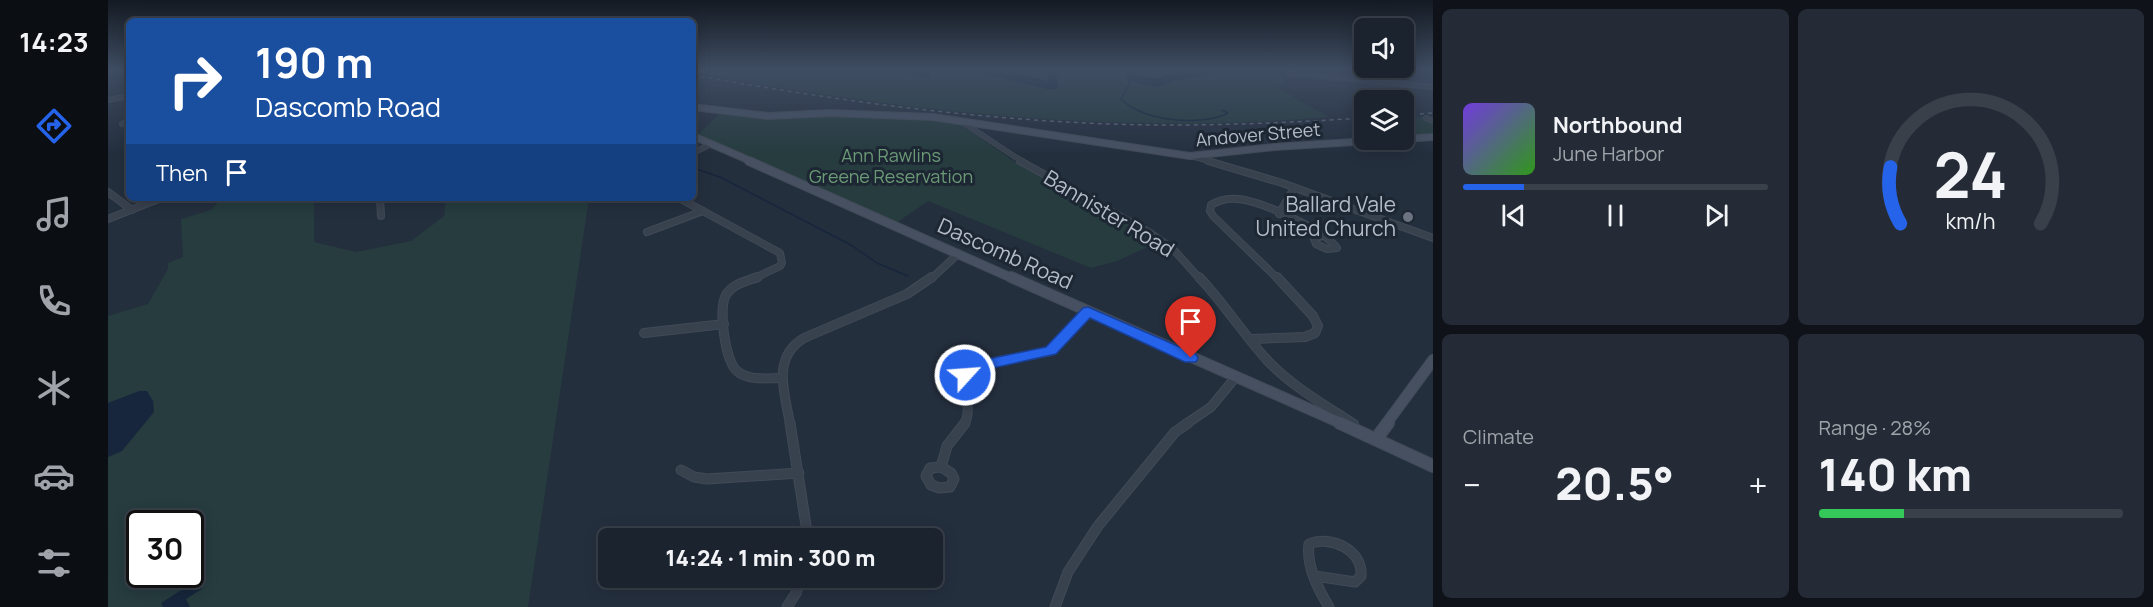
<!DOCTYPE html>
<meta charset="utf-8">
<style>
body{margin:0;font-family:Manrope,sans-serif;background:#242b36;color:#f1f3f6;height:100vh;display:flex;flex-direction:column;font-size:22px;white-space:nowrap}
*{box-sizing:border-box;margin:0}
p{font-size:20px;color:#a0a4aa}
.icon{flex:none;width:33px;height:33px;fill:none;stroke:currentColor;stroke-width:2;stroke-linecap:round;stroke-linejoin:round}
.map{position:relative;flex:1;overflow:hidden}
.details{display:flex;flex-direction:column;gap:9px;padding:9px;background:#0f1319;width:720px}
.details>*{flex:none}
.guide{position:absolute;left:18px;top:18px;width:570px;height:183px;border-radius:9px;box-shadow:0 3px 15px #0003,0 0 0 2px #39404a;background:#1a4fa0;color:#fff;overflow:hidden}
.fabs{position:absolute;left:1246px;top:18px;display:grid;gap:12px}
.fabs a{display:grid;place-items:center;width:60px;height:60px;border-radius:9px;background:#1b232e;box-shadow:0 3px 15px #0003,0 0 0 2px #39404a;font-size:30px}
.speed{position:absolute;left:18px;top:510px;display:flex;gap:12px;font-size:30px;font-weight:700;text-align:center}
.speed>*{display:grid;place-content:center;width:78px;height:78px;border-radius:50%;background:#1b232e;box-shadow:0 3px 15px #0003,0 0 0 2px #39404a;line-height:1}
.speed .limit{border:3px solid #111;border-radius:9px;background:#fff;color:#111}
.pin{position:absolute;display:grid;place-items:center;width:51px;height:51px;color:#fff;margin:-62px -26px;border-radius:50% 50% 50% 0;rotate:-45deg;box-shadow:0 0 6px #0007}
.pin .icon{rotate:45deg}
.me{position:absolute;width:66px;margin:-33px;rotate:64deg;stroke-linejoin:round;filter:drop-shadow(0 0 4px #0008)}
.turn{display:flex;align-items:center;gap:21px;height:126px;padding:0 30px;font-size:27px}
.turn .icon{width:78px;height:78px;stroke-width:2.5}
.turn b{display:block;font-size:42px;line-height:51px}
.then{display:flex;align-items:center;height:57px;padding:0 30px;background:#0003;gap:12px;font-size:22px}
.big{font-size:45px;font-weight:800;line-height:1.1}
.details .card{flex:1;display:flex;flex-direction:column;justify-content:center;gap:9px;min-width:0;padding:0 21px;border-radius:9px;background:#242b36}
.details .dial{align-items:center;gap:0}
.dial svg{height:156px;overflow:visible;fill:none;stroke:#39404a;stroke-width:7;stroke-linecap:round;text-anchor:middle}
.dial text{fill:#f1f3f6;stroke:none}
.song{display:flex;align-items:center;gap:18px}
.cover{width:72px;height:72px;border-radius:9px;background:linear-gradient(135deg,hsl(260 70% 55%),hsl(110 70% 35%))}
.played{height:6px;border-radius:3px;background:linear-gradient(90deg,#2563eb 20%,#39404a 20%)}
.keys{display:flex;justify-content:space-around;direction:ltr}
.heat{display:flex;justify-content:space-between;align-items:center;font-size:33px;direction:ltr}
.charge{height:9px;border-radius:4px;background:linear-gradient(90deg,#34c759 28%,#39404a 0)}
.details .tiles{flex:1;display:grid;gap:9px;grid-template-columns:repeat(2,1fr)}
.trip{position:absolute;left:490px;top:528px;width:345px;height:60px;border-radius:9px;background:#1b232e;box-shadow:0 3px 15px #0003,0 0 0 2px #39404a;font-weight:800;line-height:60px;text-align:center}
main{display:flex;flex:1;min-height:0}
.dock{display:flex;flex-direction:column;width:108px;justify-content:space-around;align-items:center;background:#0b0e12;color:#a0a4aa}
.dock .icon{width:42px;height:42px}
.dock .on{color:#2563eb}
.dock b{font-size:27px;color:#f1f3f6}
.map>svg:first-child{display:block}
.green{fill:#263c3f;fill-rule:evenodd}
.water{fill:#17263c}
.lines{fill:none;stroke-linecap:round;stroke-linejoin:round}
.stream{stroke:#17263c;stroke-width:1.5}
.river{stroke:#17263c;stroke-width:8}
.street-far3-casing{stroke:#414a57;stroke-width:6}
.street-far2-casing{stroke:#414a57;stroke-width:8}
.street-far1-casing{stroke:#414a57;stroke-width:10}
.street-casing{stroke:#414a57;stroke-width:11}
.secondary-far3-casing{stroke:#414a57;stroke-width:8}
.secondary-far2-casing{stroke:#414a57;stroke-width:10}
.secondary-far1-casing{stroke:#414a57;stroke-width:12}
.secondary-casing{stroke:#414a57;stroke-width:14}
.street-far3{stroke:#38414e;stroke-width:4.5}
.street-far2{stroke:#38414e;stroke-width:6}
.street-far1{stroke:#38414e;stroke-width:8}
.street{stroke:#38414e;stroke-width:9}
.secondary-far3{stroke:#465061;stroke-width:6}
.secondary-far2{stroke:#465061;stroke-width:8}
.secondary-far1{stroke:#465061;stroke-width:10}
.secondary{stroke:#465061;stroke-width:12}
.rail{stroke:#5a6575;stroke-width:1.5;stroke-dasharray:4 4;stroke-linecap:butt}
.route{fill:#2563eb;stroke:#184099;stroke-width:1.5}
.worship-dot{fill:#6b7280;stroke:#1d2633;stroke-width:2}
.labels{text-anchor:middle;stroke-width:6;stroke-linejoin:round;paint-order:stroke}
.far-street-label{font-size:18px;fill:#b4bcc9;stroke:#1d2633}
.far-park-label{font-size:18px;fill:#6b9a76;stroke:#1d2633}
.poi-label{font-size:21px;fill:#b4bcc9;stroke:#1d2633;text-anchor:end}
.street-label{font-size:21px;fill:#b4bcc9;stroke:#1d2633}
</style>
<main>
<nav class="dock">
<b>14:23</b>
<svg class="icon on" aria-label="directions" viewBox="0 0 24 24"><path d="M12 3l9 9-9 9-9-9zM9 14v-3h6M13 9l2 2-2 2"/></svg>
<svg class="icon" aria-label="music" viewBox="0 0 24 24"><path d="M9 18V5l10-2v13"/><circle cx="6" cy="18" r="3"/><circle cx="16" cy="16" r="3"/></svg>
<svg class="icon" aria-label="phone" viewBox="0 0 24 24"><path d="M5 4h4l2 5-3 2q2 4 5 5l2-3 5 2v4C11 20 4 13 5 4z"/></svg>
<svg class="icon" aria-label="climate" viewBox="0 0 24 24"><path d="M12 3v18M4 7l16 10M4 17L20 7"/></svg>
<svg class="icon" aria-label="car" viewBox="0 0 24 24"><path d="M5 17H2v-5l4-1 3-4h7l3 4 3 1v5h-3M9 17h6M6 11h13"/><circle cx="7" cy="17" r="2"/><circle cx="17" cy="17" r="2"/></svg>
<svg class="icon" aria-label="filters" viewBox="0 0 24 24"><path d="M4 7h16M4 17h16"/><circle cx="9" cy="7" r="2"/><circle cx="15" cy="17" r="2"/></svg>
</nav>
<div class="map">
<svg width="1325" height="607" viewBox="0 0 1325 607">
<rect width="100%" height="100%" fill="#242f3e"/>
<g class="green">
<path d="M 585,69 L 1161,69 L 1171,73 L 1178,85 L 1170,84 L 1171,89 L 1221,117 C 1013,135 793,113 585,71 Z"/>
<path d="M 613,113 L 653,118 L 708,115 L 819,118 L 848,122 L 915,167 L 1050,242 L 1009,261 L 983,268 L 820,201 L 788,223 L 589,135 Z"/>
<path d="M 1314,117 L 1325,122 L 1325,133 L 1296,137 L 1296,118 Z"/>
<path d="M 114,198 L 206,198 L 206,242 L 248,252 L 303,241 L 336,216 L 338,198 L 481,198 L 420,607 L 0,607 L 0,316 L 40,304 L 60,269 L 60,263 L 75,257 L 73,219 L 103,210 ZM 32,524 L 82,524 L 82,574 L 32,574 Z"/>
</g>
<g class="water">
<path d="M 31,391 L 39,391 L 45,401 L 46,412 L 14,451 L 0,457 L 0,403 Z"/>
<path d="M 89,580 L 94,589 L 78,599 L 82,607 L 55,607 L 53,603 Z"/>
</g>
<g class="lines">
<g class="stream">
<path d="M 0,70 L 16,69"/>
<path d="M 1024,79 L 1013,99 C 1033,121 1094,127 1120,113 L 1114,110"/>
<path d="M 585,168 L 612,177 L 743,245 L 769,263 L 800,276"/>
</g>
<g class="river">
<path d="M 794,69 L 818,74 L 820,69"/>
<path d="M 873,69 L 939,85 L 946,85 L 943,74 L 951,69"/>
<path d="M 1024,69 L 1022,77 L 1049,83 L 1066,77 L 1109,69"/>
</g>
<defs>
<g id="street-far3">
<path d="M 1181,73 L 1325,87"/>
<path d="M 0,100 L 21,96"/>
<path d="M 1318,118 L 1325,121"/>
<path d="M 21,120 L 14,124 L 21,125"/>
<path d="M 854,122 L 915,162"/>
<path d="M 585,153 L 603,144"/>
<path d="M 1083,156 L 1105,162"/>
</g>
<g id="street-far2">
<path d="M 912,161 L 1042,233 L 1065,249 L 1092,279"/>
<path d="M 1100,161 L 1174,183 L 1325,238"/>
<path d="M 0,192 L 24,210"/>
<path d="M 272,198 L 273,216"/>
<path d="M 571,198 L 672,253 L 674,263 L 672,266 L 645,279"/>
<path d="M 1171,214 L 1186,188"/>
<path d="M 0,219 L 53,198"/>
<path d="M 539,232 L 595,211"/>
<path d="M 823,279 L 851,253"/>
<path d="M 1170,279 L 1105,216 L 1102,211 L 1103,205 C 1111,200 1120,198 1130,199 C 1153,201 1215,229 1229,248 L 1219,249 L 1208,244 L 1206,239 L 1214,236"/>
</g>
<g id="street-far1">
<path d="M 650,277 C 639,281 624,284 618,295 C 610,308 617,361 629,371 C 640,381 660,378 674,378"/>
<path d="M 1091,277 C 1116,303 1135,334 1159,360 C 1183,386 1217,405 1246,424"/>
<path d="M 536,333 L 616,324"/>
<path d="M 1143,339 L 1197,337 L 1207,333 L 1210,326 L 1205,316 L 1169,277"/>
<path d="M 682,424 C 677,393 663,358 696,338 L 799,294 L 824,277"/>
<path d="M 856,424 C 865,412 854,390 860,372 L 876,364 L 943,351 L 980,311"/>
<path d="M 1078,424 L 1103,407 L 1127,378"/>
</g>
<g id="street">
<path d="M 682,423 L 700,538"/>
<path d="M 833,467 L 843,473 L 846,479 L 842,487 L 831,488 L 823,485 L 818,476 L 822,468 Z"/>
<path d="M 833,467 L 839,446 L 857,423"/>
<path d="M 573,470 L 586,477 L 599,479 L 691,473"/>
<path d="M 1207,576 L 1247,582 L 1253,576 C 1255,550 1223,535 1201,544 C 1198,566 1210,589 1221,607"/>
<path d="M 679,607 L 688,593 L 693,578"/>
<path d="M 947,607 L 960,572 L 990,526 L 1067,432 L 1080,423"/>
</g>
<g id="secondary-far3">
<path d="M 585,107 L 660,116 L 723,113 L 825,117 L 1082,156 L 1166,147 L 1325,137"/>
<path d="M 585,136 L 645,162"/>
</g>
<path id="secondary-far2" d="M 641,161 L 906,279"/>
<g id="secondary-far1">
<path d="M 903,277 L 1235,424"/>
<path d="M 1278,424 L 1325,360"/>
</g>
<g id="secondary">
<path d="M 1232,423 L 1325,466"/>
<path d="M 1268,439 L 1280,423"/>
</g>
</defs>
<use href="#street-far3" class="street-far3-casing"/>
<use href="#street-far2" class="street-far2-casing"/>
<use href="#street-far1" class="street-far1-casing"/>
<use href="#street" class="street-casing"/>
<use href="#secondary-far3" class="secondary-far3-casing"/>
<use href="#secondary-far2" class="secondary-far2-casing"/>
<use href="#secondary-far1" class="secondary-far1-casing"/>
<use href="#secondary" class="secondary-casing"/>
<use href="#street-far3" class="street-far3"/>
<use href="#street-far2" class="street-far2"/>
<use href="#street-far1" class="street-far1"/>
<use href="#street" class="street"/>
<use href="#secondary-far3" class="secondary-far3"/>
<use href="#secondary-far2" class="secondary-far2"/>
<use href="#secondary-far1" class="secondary-far1"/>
<use href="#secondary" class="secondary"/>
<g class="rail">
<path d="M 585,75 C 724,100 862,119 1003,124 C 1088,127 1172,123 1257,118"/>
<path d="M 1296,115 L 1325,113"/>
</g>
</g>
<linearGradient id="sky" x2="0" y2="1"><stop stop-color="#141a22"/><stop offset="0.45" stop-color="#3f4d63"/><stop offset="1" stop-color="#3f4d63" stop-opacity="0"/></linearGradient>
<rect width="1325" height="154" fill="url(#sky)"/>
<path class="route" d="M 980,307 L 1088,354 L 1090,358 L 1088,362 L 1077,362 L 982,318 L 948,354 L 876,370 L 857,381 L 852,379 L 850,375 L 866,362 L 938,347 L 975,308 Z"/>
<circle class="worship-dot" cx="1300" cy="217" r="6"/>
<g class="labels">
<g class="far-street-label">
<text transform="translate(1150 135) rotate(-5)" y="6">Andover Street</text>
</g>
<g class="far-park-label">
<text x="783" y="162">Ann Rawlins<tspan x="783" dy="21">Greene Reservation</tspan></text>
</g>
<g class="poi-label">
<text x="1288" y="212">Ballard Vale<tspan x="1288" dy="24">United Church</tspan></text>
</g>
<g class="street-label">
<text transform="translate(1001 214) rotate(31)" y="7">Bannister Road</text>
<text transform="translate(897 254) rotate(24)" y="7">Dascomb Road</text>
</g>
</g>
</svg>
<div class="fabs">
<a><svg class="icon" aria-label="sound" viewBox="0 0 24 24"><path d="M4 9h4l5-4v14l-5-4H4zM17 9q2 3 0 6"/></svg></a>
<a><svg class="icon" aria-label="layers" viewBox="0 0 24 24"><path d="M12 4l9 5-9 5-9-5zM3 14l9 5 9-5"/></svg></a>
</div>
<div class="speed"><div class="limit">30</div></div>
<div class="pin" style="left:1083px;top:358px;background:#d93025"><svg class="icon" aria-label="arrive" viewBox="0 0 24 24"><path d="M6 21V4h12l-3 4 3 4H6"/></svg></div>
<svg class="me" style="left:857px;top:375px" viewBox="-20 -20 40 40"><circle r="17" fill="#2563eb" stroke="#fff" stroke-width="3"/><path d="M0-11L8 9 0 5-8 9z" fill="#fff"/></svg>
<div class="trip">14:24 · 1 min · 300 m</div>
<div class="guide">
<div class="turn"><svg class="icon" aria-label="right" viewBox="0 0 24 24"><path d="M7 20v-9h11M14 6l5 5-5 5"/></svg><div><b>190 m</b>Dascomb Road</div></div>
<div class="then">Then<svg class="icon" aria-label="arrive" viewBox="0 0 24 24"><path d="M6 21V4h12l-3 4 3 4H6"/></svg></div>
</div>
</div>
<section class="details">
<div class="tiles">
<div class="card">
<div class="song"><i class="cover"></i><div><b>Northbound</b><p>June Harbor</p></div></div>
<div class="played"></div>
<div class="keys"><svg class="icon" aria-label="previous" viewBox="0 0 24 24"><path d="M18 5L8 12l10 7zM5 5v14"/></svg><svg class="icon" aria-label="pause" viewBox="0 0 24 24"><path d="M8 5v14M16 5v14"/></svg><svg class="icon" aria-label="next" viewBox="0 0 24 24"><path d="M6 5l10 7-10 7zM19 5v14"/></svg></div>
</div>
<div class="card dial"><svg viewBox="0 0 100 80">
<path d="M14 69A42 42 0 1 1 86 69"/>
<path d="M14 69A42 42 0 0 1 9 40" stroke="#2563eb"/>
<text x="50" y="56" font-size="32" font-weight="700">24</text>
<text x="50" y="72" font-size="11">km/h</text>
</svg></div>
<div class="card"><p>Climate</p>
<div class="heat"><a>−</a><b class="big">20.5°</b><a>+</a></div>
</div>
<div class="card"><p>Range · 28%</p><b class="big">140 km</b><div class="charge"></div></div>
</div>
</section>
</main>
